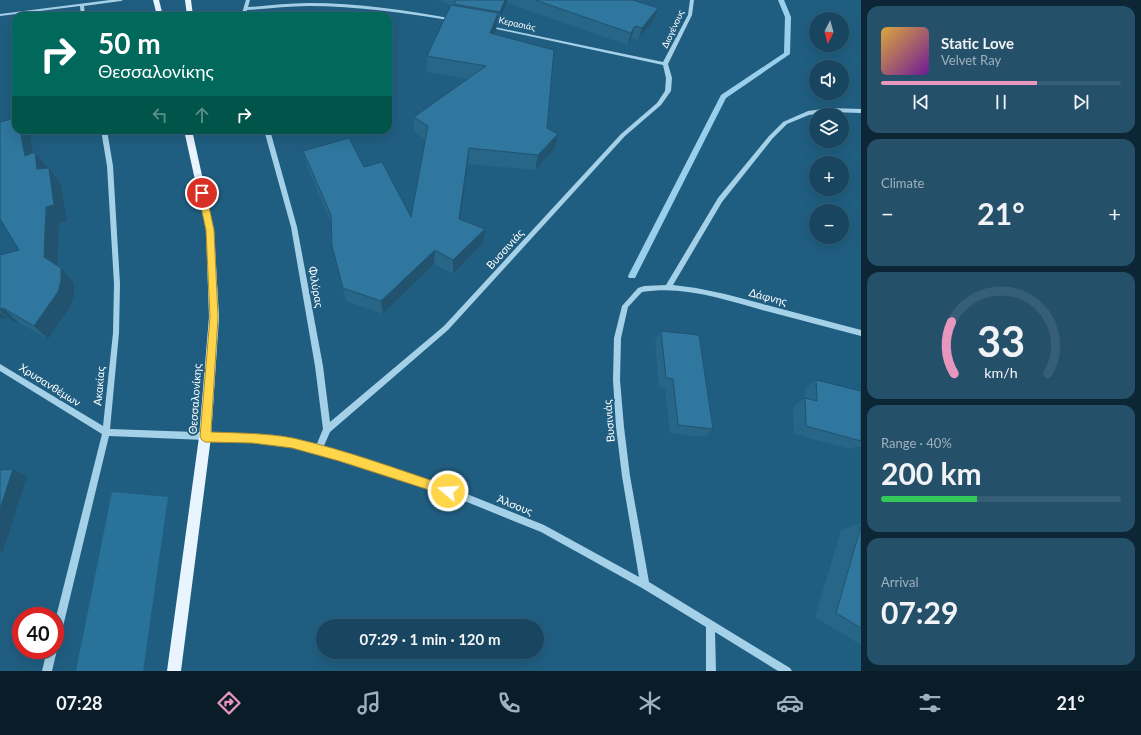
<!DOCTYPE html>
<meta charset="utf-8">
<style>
body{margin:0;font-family:Lato,sans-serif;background:#25506a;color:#f1f3f6;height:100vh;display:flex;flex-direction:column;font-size:15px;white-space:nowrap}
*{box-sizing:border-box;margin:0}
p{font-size:13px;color:#9fb1bd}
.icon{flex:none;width:22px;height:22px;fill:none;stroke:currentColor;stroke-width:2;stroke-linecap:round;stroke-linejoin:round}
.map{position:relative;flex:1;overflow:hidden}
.details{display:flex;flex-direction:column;gap:6px;padding:6px;background:#0d2635;width:280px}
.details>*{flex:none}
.guide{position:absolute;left:12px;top:12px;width:380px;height:122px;border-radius:12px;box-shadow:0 4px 16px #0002,0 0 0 1px #365e76;background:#00695c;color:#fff;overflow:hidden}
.needle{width:26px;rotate:186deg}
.buttons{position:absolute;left:809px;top:12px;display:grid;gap:8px}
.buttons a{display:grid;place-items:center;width:40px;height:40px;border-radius:50%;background:#184661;box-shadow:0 4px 16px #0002,0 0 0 1px #365e76;font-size:20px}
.speed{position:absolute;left:12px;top:607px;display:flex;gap:8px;font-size:20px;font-weight:700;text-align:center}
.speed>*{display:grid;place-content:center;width:52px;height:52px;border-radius:50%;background:#184661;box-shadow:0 4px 16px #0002,0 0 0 1px #365e76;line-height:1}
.speed .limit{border:6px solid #d22;background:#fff;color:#111}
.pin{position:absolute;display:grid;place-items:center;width:34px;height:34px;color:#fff;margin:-17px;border:2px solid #fff;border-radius:50%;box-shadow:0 1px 4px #0007}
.me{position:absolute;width:44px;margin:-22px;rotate:288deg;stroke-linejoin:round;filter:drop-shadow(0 0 3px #0008)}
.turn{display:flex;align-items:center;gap:14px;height:84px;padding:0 20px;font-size:18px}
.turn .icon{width:52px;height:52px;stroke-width:2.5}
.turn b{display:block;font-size:28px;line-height:34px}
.lanes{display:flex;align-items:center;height:38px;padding:0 20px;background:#0003;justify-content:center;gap:20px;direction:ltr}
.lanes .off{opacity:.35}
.big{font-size:30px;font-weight:700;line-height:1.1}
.details .tile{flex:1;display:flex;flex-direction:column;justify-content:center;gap:6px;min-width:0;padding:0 14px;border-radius:12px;background:#25506a}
.details .dial{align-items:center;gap:0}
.dial svg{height:104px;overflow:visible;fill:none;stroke:#365e76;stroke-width:7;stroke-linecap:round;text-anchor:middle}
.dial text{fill:#f1f3f6;stroke:none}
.song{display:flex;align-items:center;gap:12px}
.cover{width:48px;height:48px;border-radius:6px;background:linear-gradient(135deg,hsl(40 70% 55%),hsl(280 70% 35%))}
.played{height:4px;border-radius:2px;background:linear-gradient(90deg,#e797bd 65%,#365e76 65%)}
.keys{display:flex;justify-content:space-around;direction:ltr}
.heat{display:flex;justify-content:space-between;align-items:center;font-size:22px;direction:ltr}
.charge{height:6px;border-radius:3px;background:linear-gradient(90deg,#34c759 40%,#365e76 0)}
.trip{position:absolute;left:316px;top:619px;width:228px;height:40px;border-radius:20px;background:#184661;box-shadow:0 4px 16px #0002,0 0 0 1px #365e76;font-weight:700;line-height:40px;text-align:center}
.menu{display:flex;height:64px;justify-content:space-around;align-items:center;background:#0a1c27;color:#9fb1bd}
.menu .icon{width:28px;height:28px}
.menu .on{color:#e797bd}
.menu b{font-size:18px;color:#f1f3f6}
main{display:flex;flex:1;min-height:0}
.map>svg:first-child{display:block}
.green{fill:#297299}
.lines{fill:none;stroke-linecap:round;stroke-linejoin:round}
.stream{fill:#99cfea;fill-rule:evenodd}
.minor{fill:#a5d1e8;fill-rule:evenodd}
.major{fill:#e8f5fe;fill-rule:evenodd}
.wall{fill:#286688}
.shaded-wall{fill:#21536f}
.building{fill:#2f779e;stroke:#21536f}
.route{fill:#ffd54a;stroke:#a68a30}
.labels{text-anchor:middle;stroke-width:4;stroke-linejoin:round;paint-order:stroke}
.far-street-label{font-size:9px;fill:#fff;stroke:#205e81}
.street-label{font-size:11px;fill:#fff;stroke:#205e81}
</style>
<main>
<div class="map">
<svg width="861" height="671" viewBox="0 0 861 671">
<rect width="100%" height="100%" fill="#205e81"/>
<path class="green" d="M 112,492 L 168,497 L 143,671 L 76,671 Z"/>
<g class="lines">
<path class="stream" d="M 778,0 L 784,0 L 791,17 L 790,54 L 726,98 L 635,278 L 629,278 L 628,276 L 721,95 L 784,53 L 785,17 Z"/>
<g class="minor">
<path d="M 110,0 L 123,0 L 121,1 L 84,6 L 85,16 L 81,16 L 80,6 L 0,16 L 0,14 Z"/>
<path d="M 246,0 L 250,0 L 248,7 C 268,6 288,3 309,3 C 358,3 406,10 454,19 L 456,20 L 454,21 C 406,13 357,6 308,6 C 288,6 268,9 247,10 L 245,16 L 241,16 Z"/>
<path d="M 690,0 L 694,0 L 692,15 L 668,64 L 672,78 L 671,91 L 661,105 L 625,136 L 448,330 L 330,432 L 323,448 L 350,455 L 462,492 L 544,525 L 639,577 L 622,476 L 616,427 L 613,380 L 614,338 L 622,306 L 638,288 L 644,286 L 666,285 L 718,198 L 769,136 L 783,122 L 808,111 L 830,108 L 861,109 L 861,113 L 830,112 L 809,115 L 787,124 L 773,138 L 722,202 L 673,285 L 696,288 L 725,294 L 861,330 L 861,336 C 829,328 798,319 766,311 C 726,300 684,285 642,292 L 628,307 L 621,338 L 620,380 L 624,427 L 630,476 L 649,582 L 790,668 L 792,671 L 778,671 L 715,632 L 716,671 L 706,671 L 706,627 L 642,588 L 541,532 L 462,500 L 350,463 L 292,447 L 252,442 L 109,436 L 60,639 L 58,642 L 55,644 L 55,621 L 102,434 L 0,371 L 0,364 L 103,426 L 113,333 L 114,284 L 107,166 L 101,130 L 107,130 L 113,166 L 120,284 L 119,333 L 110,429 L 252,434 L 292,439 L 316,446 L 323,429 L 315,366 L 291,227 L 264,130 L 270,130 L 297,227 L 323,366 L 330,422 L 444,326 L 621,134 L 657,103 L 665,91 L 666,78 L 663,65 L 487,27 L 485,26 L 485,25 L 663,62 L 688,15 Z"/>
<path d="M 55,647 L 57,650 L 52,671 L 42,671 L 47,650 L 55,650 Z"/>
</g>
<g class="major">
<path d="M 153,0 L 159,0 L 163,16 L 157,16 Z"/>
<path d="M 185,0 L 191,0 L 193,16 L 187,16 Z"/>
<path d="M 184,130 L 192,130 L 214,230 L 219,317 L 211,437 L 181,671 L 167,671 L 199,437 L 209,317 L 206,230 Z"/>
</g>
</g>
<g class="wall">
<path d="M 436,0 L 633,0 L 654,20 L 638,40 L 631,38 L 627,45 L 507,3 L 498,24 L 497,24 L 496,30 L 495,34 L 547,128 L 554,150 L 535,170 L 468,164 L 460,219 L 483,243 L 453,274 L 434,264 L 383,314 L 346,301 L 332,246 L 331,223 L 307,166 L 303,151 L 364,167 L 411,217 L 426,140 L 414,132 L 414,117 L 467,79 L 427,72 L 427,56 L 452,5 Z"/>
<path d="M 30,134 L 34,152 L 35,152 L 47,168 L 49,168 L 61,184 L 67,221 L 59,223 L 57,266 L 74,283 L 74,296 L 71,306 L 48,339 L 18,322 L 14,323 L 7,318 L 0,319 L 0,255 L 19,250 Z"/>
<path d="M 661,331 L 713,429 L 704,437 L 670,433 L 665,388 L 659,387 L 655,341 Z"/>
<path d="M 816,380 L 861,391 L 861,447 L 857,446 L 850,449 L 794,434 L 793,407 L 805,398 L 805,389 Z"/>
<path d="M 861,523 L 861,645 L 815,617 L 841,530 Z"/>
</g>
<g class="shaded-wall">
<path d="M 505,0 L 507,0 L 507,3 L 498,24 L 500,12 Z"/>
<path d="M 658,8 L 654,20 L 638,40 L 642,28 Z"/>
<path d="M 498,13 L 496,30 L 489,49 L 490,33 Z"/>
<path d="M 635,26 L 631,38 L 627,45 L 631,33 Z"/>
<path d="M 20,130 L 27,130 L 30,134 L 37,172 L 25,156 Z"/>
<path d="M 558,134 L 554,150 L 535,170 L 538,155 Z"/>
<path d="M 469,148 L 468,164 L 458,234 L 459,219 Z"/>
<path d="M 35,152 L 48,168 L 37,169 Z"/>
<path d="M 49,168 L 61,184 L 67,221 L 59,223 L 57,272 L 44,257 Z"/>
<path d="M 485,229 L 483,243 L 453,274 L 453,260 Z"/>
<path d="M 435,250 L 434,264 L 383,314 L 381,301 Z"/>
<path d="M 61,268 L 74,283 L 74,296 L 71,306 L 48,339 L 34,326 Z"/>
<path d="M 3,308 L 18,322 L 14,323 L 0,311 L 0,309 Z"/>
<path d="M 0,312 L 7,318 L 0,319 Z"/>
<path d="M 13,469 L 27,476 L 3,552 L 0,551 L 0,509 Z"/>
</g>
<g class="building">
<path d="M 456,0 L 505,0 L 500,12 L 454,4 Z"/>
<path d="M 535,0 L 633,0 L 658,8 L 642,28 L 635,26 L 631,33 Z"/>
<path d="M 451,5 L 498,13 L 490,33 L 554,50 L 547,128 L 558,134 L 538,155 L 469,148 L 459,219 L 485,229 L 453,260 L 435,250 L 381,301 L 343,288 L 332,246 L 331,215 L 303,151 L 349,138 L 364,167 L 382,162 L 411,217 L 428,126 L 414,117 L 486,66 L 427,56 Z"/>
<path d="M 16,118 L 16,130 L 20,130 L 25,156 L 35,152 L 37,169 L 49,168 L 54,205 L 46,207 L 44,257 L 61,268 L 61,281 L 58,292 L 34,326 L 3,308 L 0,309 L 0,255 L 19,250 L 0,219 L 0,122 Z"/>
<path d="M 661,331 L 699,335 L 713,429 L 678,425 L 673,379 L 666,378 Z"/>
<path d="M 816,380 L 861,391 L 861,441 L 806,426 L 805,398 L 817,401 Z"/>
<path d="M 13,469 L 0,509 L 0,470 Z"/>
<path d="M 861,526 L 861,628 L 836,613 Z"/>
</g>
<path class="route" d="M 202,190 L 206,193 L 214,230 L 218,317 L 211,432 C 238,433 266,433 293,438 C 346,450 397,469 448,486 L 452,487 L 454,491 L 452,495 L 448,496 L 339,461 L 292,448 L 252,443 L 205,442 L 202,440 L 200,437 L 210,317 L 206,230 L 198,193 Z"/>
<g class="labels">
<g class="far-street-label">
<text transform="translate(517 24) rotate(12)" y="3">Κερασιάς</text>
<text transform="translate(673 29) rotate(-65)" y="3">Διογένους</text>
</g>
<g class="street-label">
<text transform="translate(505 249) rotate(-48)" y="4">Βυσσινιάς</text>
<text transform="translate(316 287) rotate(80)" y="4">Φιλύρας</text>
<text transform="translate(768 297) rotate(15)" y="4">Δάφνης</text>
<text transform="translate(50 385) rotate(32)" y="4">Χρυσανθέμων</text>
<text transform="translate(99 386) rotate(-85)" y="4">Ακακίας</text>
<text transform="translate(195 399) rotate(-86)" y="4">Θεσσαλονίκης</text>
<text transform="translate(609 421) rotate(-95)" y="4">Βυσινιάς</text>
<text transform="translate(515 505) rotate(22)" y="4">Άλσους</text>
</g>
</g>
</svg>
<div class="buttons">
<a><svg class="needle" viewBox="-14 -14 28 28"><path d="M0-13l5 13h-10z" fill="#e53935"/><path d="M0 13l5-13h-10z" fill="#9fb1bd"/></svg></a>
<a><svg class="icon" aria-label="sound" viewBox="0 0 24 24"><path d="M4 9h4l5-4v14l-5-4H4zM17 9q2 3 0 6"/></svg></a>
<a><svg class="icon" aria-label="layers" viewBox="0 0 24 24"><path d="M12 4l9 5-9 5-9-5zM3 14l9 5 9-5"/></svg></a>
<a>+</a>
<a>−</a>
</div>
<div class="speed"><div class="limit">40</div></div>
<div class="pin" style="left:202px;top:193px;background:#d93025"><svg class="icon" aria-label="arrive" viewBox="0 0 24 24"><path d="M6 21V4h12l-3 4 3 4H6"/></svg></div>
<svg class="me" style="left:448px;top:491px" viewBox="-20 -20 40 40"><circle r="17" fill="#ffd54a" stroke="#fff" stroke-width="3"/><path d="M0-11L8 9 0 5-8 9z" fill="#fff"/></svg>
<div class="trip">07:29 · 1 min · 120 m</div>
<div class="guide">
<div class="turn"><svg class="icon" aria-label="right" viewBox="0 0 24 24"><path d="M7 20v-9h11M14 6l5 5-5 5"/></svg><div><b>50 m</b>Θεσσαλονίκης</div></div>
<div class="lanes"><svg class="icon off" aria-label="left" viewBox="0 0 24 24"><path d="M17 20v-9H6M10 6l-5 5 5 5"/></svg><svg class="icon off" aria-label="ahead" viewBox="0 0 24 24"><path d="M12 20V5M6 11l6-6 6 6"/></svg><svg class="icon" aria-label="right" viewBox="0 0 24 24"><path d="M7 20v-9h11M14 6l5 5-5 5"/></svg></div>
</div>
</div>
<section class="details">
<div class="tile">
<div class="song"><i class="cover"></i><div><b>Static Love</b><p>Velvet Ray</p></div></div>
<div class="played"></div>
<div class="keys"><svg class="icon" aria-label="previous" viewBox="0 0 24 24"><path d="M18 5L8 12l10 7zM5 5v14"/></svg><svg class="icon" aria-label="pause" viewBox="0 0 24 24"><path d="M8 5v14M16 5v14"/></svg><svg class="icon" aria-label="next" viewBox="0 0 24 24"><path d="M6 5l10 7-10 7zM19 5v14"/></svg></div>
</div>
<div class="tile"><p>Climate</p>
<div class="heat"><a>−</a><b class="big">21°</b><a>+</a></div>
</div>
<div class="tile dial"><svg viewBox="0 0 100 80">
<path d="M14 69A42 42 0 1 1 86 69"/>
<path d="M14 69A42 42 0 0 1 12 29" stroke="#e797bd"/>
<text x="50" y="56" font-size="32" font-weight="700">33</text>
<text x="50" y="72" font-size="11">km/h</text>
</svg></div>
<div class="tile"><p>Range · 40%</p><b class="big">200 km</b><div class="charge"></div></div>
<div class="tile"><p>Arrival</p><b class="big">07:29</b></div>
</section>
</main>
<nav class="menu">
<b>07:28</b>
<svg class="icon on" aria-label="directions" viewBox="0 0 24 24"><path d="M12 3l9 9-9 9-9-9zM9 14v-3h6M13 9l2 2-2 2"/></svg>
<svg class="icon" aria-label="music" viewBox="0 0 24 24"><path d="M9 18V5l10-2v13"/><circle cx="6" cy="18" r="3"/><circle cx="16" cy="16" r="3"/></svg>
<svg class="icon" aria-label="phone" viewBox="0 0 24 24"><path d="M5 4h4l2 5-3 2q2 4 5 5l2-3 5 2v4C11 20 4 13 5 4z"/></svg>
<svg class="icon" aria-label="climate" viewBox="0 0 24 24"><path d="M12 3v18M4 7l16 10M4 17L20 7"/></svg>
<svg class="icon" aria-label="car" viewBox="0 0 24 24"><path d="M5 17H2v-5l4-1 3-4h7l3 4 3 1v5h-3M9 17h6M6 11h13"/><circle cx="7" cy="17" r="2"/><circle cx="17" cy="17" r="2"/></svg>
<svg class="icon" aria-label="filters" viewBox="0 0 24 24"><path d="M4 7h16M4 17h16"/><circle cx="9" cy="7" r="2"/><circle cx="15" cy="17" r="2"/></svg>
<b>21°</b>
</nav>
